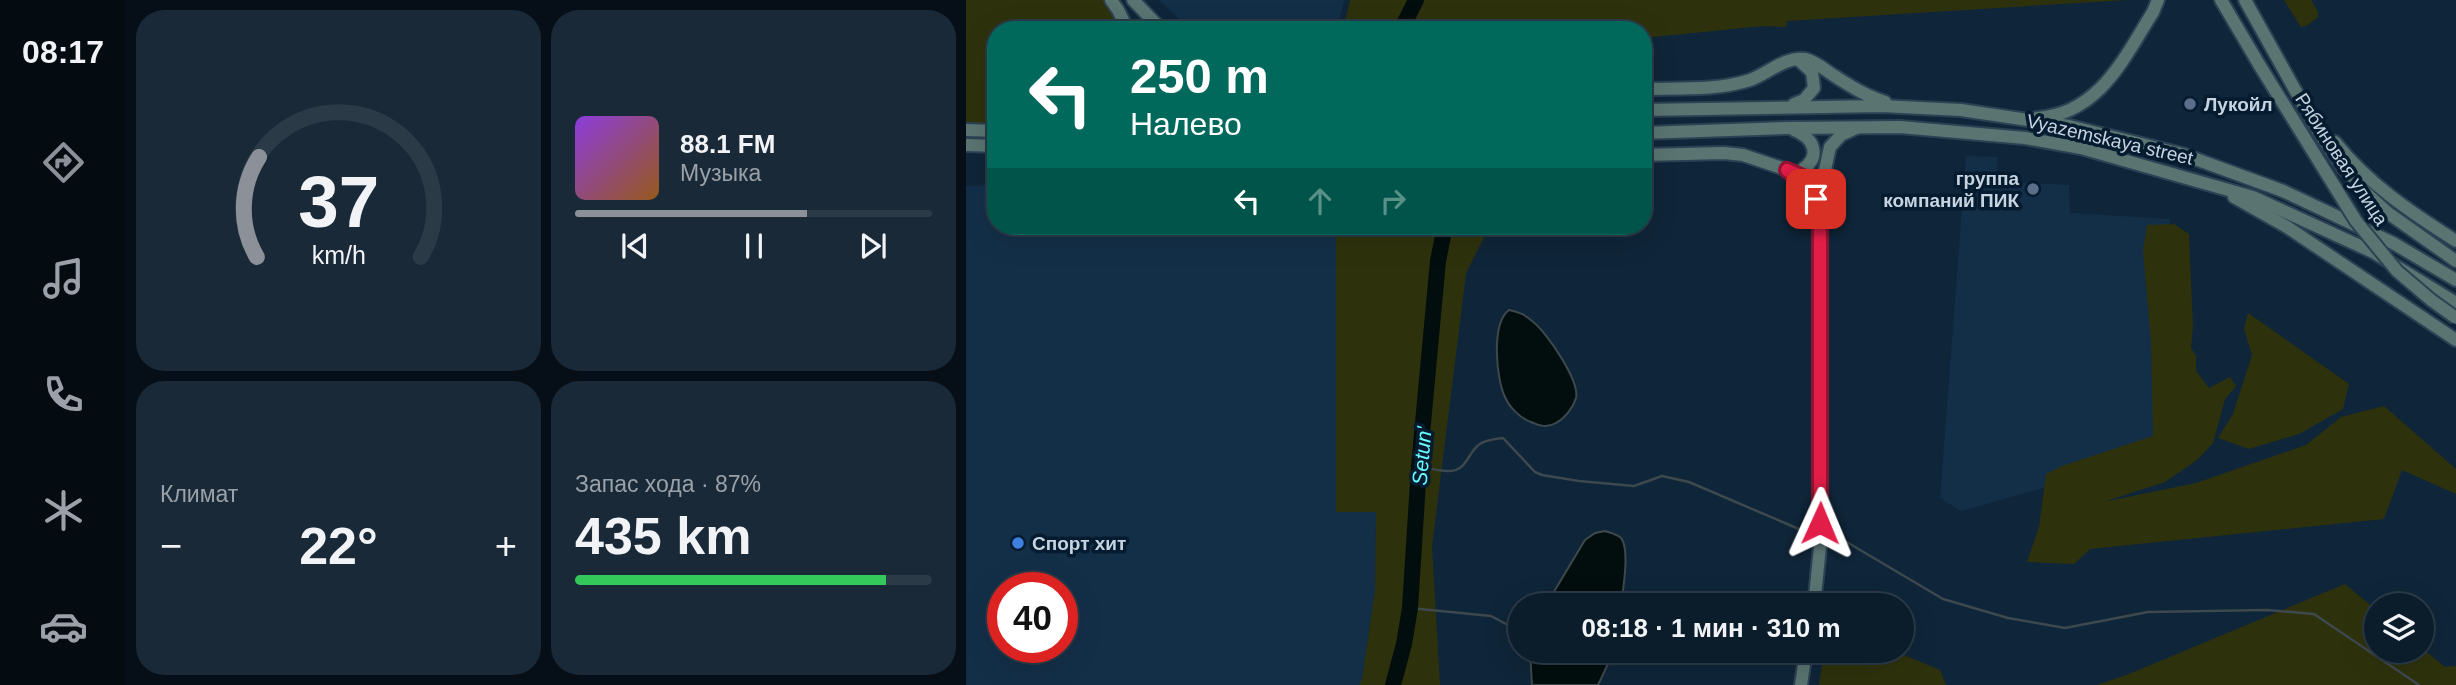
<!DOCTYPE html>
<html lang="ru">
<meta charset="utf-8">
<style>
body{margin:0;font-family:Helvetica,sans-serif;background:#192937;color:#f1f3f6;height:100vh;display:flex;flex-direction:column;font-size:26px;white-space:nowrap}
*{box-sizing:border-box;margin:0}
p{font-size:23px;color:#9aa1a9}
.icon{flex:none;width:38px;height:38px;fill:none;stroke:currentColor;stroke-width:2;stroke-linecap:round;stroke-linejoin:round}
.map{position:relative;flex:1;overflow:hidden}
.sheet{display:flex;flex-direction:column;gap:10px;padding:10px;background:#060f18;width:840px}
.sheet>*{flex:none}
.hud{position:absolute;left:21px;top:21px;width:665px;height:214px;border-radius:28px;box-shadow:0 7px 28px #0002,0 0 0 2px #2b3a47;background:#00695c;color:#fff;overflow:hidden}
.fabs{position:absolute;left:1398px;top:593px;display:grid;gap:14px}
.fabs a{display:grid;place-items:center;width:70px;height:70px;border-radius:50%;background:#0b1c2b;box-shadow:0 7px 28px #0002,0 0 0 2px #2b3a47;font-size:35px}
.speed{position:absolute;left:21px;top:572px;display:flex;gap:14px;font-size:35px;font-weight:700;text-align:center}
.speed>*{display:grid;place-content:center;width:91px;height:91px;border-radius:50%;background:#0b1c2b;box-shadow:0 7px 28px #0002,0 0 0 2px #2b3a47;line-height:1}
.speed .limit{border:10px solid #d22;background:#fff;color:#111}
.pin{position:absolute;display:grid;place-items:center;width:60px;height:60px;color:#fff;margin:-30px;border-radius:14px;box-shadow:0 4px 10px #0006}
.me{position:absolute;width:77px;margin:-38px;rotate:1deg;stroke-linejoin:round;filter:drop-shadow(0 0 5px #0008)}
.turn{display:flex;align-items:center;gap:24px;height:147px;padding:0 28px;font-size:32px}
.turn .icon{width:91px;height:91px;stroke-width:2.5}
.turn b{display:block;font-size:49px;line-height:60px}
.lanes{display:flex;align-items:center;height:66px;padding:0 28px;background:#0003;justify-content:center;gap:35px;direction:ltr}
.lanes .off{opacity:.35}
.big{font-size:52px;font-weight:700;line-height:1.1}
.sheet .widget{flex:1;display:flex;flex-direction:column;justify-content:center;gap:10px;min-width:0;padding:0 24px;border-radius:28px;background:#192937}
.sheet .dial{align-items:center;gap:0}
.dial svg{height:182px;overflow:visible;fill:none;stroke:#2b3a47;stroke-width:7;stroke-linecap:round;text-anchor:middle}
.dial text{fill:#f1f3f6;stroke:none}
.song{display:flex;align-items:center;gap:21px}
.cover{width:84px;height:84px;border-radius:10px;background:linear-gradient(135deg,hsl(270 70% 55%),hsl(30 70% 35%))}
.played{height:7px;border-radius:4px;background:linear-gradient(90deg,#8c9099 65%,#2b3a47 65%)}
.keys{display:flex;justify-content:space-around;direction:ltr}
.heat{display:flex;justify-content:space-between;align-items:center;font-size:38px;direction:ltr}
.charge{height:10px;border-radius:5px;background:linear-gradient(90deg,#34c759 87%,#2b3a47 0)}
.sheet .tiles{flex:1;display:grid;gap:10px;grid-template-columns:repeat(2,1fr)}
.trip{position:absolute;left:542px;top:593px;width:406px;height:70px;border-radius:35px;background:#0b1c2b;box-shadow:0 7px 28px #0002,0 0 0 2px #2b3a47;font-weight:700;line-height:70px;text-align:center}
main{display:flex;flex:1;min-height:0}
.dock{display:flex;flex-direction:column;width:126px;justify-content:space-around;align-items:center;background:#040b11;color:#9aa1a9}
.dock .icon{width:49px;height:49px}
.dock .on{color:#8c9099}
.dock b{font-size:32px;color:#f1f3f6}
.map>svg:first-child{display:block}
.built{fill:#132f48;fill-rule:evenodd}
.green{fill:#2e320c}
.water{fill:#020d0d;stroke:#3d494d;stroke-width:2}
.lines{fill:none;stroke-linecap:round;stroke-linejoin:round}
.stream{stroke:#3d494d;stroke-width:2.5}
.river{stroke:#020d0d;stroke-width:16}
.secondary-casing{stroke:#2c4154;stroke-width:16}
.secondary{stroke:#597471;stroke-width:12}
.secondary-bridge-casing{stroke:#2c4154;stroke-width:16;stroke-linecap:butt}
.secondary-bridge{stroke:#597471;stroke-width:12}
.route-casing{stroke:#92132f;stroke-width:18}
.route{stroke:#e11d48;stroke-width:12}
.service-dot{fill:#5c6f8a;stroke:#051b2f;stroke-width:2.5}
.shop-dot{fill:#3f7fe0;stroke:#051b2f;stroke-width:2.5}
.labels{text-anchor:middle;stroke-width:7;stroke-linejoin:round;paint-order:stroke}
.poi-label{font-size:19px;font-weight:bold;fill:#c6d4e1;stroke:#051b2f;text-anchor:start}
.street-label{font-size:19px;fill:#c6d4e1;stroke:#051b2f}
.water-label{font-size:21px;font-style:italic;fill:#68fcfd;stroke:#051b2f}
</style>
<main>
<nav class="dock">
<b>08:17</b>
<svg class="icon on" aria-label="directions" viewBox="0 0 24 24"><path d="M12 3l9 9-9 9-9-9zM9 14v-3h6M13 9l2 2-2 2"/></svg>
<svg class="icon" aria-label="music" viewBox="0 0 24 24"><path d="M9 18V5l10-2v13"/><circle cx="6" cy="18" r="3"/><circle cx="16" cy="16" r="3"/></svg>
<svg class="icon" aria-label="phone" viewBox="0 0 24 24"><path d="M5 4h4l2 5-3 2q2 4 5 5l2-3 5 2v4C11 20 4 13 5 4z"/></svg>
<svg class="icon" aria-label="climate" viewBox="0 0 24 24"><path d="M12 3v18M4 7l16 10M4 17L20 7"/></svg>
<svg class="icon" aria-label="car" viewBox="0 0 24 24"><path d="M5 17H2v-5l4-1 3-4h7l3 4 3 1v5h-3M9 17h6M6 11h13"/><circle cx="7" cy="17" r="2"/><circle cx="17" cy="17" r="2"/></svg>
</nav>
<section class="sheet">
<div class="tiles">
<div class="widget dial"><svg viewBox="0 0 100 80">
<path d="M14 69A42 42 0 1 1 86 69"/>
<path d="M14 69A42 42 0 0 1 15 25" stroke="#8c9099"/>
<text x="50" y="56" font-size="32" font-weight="700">37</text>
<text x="50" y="72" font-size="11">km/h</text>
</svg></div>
<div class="widget">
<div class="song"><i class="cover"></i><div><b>88.1 FM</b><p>Музыка</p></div></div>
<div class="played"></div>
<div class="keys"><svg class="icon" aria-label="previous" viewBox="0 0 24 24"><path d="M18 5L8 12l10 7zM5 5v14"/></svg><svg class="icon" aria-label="pause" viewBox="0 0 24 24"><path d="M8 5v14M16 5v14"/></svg><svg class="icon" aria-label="next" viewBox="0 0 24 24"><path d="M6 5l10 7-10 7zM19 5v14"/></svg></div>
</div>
<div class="widget"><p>Климат</p>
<div class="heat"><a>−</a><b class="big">22°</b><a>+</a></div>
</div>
<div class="widget"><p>Запас хода · 87%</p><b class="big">435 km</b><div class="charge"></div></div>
</div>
</section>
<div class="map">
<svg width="1490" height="685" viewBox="0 0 1490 685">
<rect width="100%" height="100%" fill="#0f2539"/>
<g class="built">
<path d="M 193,0 L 378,0 L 371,30 L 224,30 Z"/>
<path d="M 1000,156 L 1032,157 L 1030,181 L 1103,185 L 1104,213 L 1204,219 L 1195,442 L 1074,489 L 995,511 L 974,498 Z"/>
<path d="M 30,185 L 30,226 L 370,226 L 371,512 L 410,512 L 409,590 L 396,679 L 393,685 L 0,685 L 0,186 ZM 37,588 L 96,588 L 96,648 L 37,648 Z"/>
</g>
<g class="green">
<path d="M 0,0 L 138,0 L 147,11 L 156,30 L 30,30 L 30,125 L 0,124 Z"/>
<path d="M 384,0 L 1161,0 L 821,21 L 820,27 L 797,26 L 677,38 L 677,30 L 377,30 Z"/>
<path d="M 1318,0 L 1345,0 L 1352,12 L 1352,17 L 1340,26 L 1335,27 Z"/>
<path d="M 1208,224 L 1223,234 L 1227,326 L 1225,348 L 1230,356 L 1230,371 L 1243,388 L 1264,377 L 1270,386 L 1259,399 L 1247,443 L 1231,460 L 1199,482 L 1137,502 L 1230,483 L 1340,445 L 1375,417 L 1418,406 L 1490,469 L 1490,494 L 1436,470 L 1418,519 L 1124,549 L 1108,564 L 1061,562 L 1073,527 L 1080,474 L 1096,466 L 1187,436 L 1185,342 L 1177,251 L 1181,225 Z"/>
<path d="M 370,226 L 524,226 L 500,273 L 466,546 L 474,685 L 393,685 L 396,679 L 409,590 L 410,512 L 370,512 Z"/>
<path d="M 1282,313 L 1383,384 L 1377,409 L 1333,434 L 1283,449 L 1252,438 L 1267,414 L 1286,355 L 1278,329 Z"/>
<path d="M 1379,584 L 1410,610 L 1410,651 L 1456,651 L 1456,648 L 1479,667 L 1490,666 L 1490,685 L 1131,685 L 1163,674 Z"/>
<path d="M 858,651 L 928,651 L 974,670 L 980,685 L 853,685 Z"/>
</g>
<g class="water">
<path d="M 543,310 C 553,312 558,314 566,321 C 580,331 614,381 610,398 C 607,408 599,418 590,423 C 581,428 574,426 565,422 C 554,418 544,408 539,397 C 530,379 525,323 543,310 Z"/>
<path d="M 639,531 C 645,533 651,534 655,538 C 664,549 657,590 655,605 L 580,605 L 619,540 L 629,533 Z"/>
<path d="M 564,651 L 648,651 L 632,685 L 566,685 Z"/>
</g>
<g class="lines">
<g class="stream">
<path d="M 453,466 C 462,468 472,471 481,471 C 502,472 501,452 514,444 C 521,439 529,439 537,438 L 569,472 L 576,475 L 613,481 L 668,486 L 696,476 L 723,482 L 840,532"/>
<path d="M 879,541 L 977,599 L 1042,618 L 1099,628 L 1182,612 L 1301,610 L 1348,614 L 1453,685"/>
<path d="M 444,608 L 525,616 L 555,632"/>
</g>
<g class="river">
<path d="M 435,30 L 450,0"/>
<path d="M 427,685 L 438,644 L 444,608 L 453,466 L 472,261 L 479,226"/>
</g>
<defs>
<g id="secondary">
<path d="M 145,0 L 152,10 L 162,30"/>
<path d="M 167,0 L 196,30"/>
<path d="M 1255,0 L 1294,66"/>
<path d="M 1279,0 L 1352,131 L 1377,168 L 1401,194 L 1422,213 L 1490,261"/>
<path d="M 677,89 C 713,88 750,91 784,80 C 801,74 820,56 839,59 C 849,61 858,69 867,75 C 884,86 900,96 919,102"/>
<path d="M 828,104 L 838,100 L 848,88 L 846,72 L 834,61"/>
<path d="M 677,110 L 916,106 L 995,110 L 1103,126 L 1216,154 L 1317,191 L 1427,243 L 1490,280"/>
<path d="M 1071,118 C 1133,114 1158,58 1187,12 L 1192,0"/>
<path d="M 0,130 L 30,131"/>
<path d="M 828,130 C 848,138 856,156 836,170"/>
<path d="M 677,133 L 821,128 L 934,127 L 1059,138 L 1115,148 L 1287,197 L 1407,252 L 1490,303"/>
<path d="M 1369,142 C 1402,184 1446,213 1490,241"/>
<path d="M 0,145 L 30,146"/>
<path d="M 677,155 L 758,153 L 777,155 L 837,175 L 846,181 L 854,193"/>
<path d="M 1268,197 L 1321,227 L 1490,340"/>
<path d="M 848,606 L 854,547 L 855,350 L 854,193 L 864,147 L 875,135 L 890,128"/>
<path d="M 835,685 L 840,651"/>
</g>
</defs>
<use href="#secondary" class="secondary-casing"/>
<use href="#secondary" class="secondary"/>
<defs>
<path id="secondary-bridge" d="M 1294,66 L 1390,221 L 1431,271 L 1465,300 L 1490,318"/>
</defs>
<use href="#secondary-bridge" class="secondary-bridge-casing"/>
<use href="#secondary-bridge" class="secondary-bridge"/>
</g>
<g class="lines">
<defs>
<path id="route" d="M 850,199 L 840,185 L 821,170 L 846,181 L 854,194 L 854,523"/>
</defs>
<use href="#route" class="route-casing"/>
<use href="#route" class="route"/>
</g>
<g class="service-dot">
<circle cx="1224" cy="104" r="7"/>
<circle cx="1067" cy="189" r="7"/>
</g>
<circle class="shop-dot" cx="52" cy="543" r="7"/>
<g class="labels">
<g class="poi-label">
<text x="1238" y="111">Лукойл</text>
<text x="1053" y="185" text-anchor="end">группа<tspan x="1053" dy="22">компаний ПИК</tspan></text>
<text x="66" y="550">Спорт хит</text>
</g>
<g class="street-label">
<text transform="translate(1144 139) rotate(13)" y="7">Vyazemskaya street</text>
<text transform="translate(1376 159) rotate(57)" y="7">Рябиновая улица</text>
</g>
<g class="water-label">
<text transform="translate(456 456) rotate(-85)" y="7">Setun'</text>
</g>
</g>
</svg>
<div class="fabs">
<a><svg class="icon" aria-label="layers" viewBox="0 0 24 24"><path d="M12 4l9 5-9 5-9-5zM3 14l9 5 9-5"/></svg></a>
</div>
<div class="speed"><div class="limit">40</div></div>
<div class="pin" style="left:850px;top:199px;background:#d93025"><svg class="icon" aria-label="arrive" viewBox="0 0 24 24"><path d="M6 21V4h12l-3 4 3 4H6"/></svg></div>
<svg class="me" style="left:854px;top:523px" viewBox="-20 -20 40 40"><path d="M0-17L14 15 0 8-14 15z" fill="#e11d48" stroke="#fff" stroke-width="4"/></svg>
<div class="trip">08:18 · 1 мин · 310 m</div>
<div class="hud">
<div class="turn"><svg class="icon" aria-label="left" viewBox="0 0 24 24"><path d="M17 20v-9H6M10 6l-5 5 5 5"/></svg><div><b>250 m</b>Налево</div></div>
<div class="lanes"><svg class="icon" aria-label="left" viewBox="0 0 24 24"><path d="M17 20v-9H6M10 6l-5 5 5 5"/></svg><svg class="icon off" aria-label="ahead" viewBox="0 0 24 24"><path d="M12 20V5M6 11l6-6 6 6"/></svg><svg class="icon off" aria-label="right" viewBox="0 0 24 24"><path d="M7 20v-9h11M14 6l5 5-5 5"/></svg></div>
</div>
</div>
</main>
